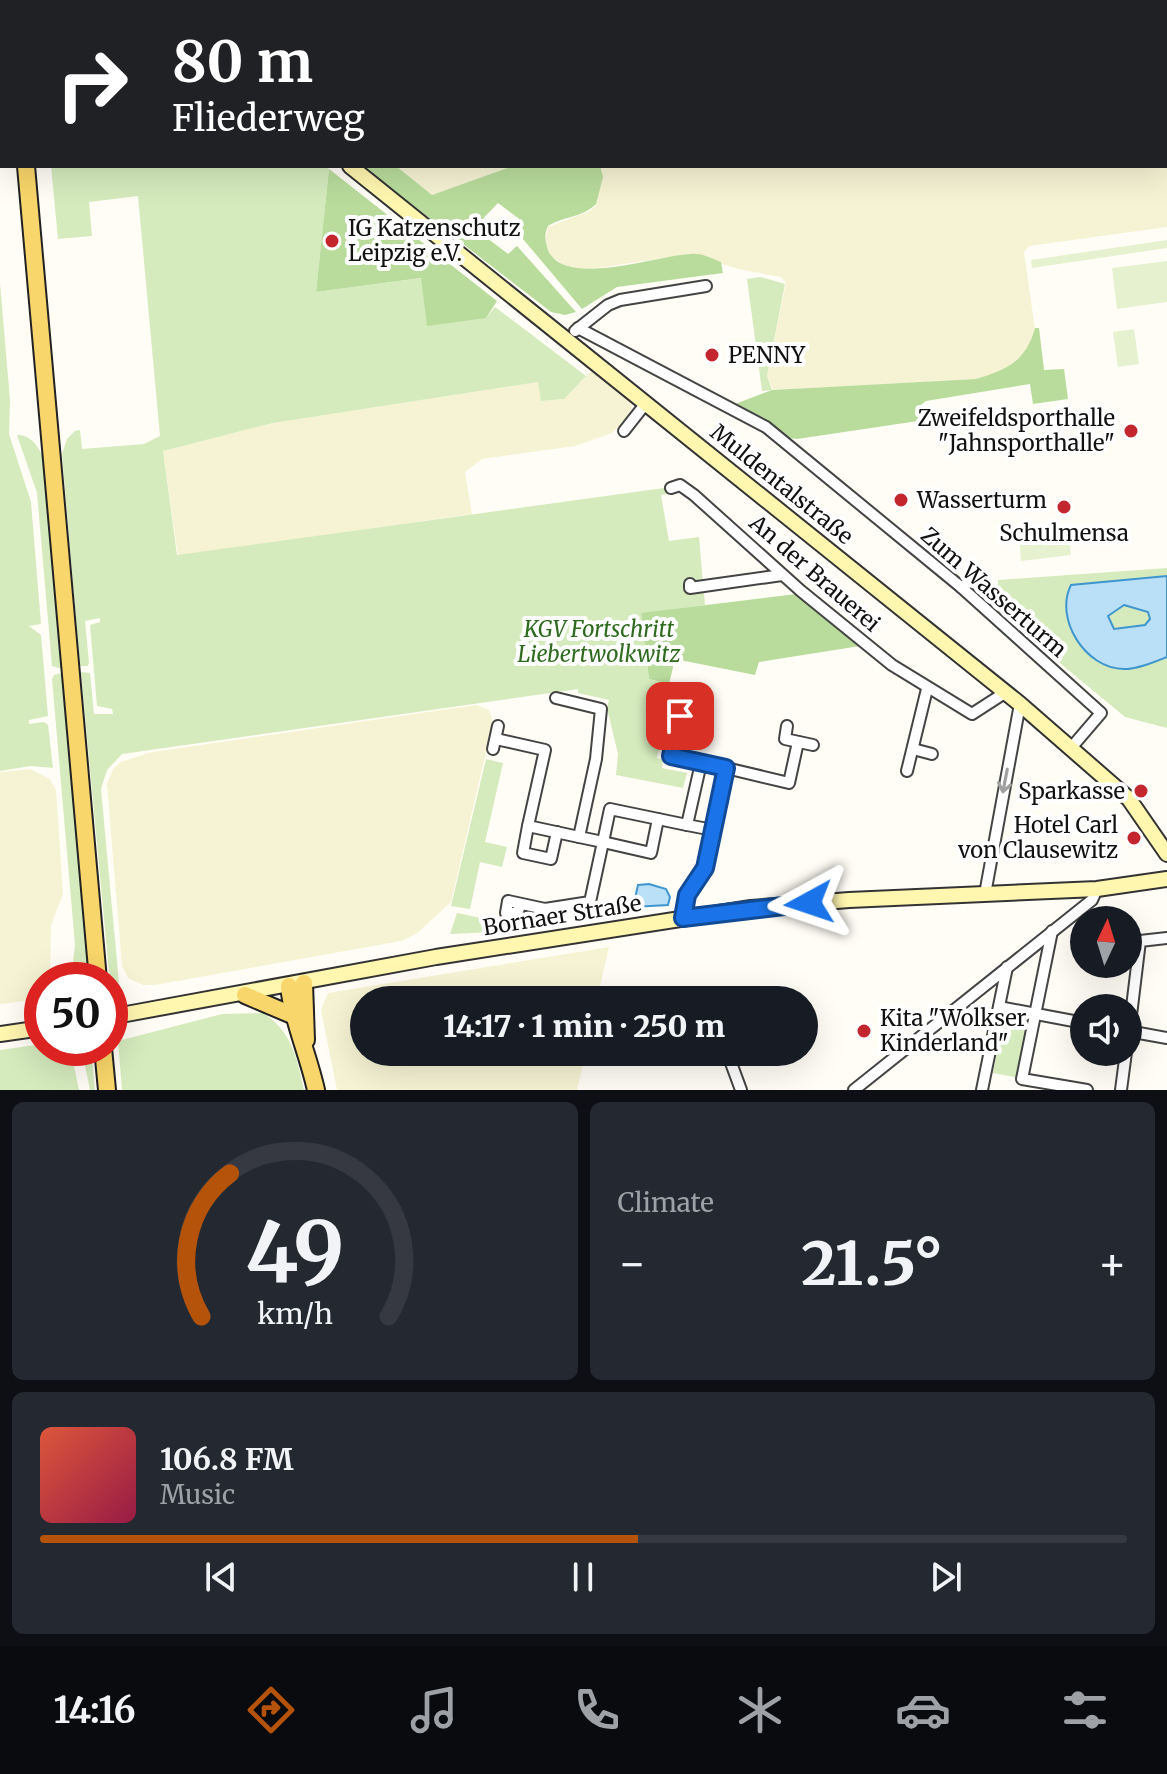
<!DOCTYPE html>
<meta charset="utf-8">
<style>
body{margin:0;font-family:Merriweather,serif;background:#242831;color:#f1f3f6;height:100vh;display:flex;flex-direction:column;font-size:30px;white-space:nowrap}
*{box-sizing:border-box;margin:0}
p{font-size:26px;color:#9ea1a6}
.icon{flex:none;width:44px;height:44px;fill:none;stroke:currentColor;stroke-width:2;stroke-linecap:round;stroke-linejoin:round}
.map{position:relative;height:1090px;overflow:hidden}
.drawer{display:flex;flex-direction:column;gap:12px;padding:12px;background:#0d0f14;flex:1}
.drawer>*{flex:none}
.hud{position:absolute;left:0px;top:0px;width:1168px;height:168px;box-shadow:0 8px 32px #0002;background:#202124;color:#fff;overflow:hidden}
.needle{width:52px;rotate:4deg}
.tools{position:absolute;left:1070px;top:906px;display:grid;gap:16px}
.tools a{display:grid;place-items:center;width:72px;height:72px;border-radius:50%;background:#171b24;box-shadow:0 8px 32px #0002;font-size:40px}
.speed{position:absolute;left:24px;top:962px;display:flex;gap:16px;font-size:40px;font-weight:700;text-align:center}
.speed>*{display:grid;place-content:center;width:104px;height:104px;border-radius:50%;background:#171b24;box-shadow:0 8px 32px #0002;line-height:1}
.speed .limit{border:12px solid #d22;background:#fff;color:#111}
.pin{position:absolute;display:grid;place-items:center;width:68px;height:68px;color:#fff;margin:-34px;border-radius:16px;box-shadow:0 4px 12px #0006}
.me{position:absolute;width:88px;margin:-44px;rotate:265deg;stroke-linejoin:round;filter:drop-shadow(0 0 6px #0008)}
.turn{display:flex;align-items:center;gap:28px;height:168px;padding:0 40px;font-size:36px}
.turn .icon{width:104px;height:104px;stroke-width:2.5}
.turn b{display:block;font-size:56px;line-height:68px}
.big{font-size:60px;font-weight:800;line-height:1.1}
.drawer .widget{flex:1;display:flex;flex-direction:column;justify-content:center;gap:12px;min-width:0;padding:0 28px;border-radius:12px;background:#242831}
.drawer .dial{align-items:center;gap:0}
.dial svg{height:208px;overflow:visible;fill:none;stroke:#363941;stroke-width:7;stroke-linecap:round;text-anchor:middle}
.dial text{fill:#f1f3f6;stroke:none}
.song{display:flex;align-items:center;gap:24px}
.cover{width:96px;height:96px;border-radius:12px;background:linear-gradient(135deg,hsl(10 70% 55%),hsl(340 70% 35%))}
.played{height:8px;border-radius:4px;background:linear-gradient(90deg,#b45309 55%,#363941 55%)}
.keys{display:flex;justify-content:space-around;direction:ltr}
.heat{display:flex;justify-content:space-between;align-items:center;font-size:44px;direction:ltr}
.drawer .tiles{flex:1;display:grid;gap:12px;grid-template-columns:1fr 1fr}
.widget:last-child{grid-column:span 2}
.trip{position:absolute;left:350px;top:986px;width:468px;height:80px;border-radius:40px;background:#171b24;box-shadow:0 8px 32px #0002;font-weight:800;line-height:80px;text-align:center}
.dock{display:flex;height:128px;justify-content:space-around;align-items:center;background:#090b0e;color:#9ea1a6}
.dock .icon{width:56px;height:56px}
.dock .selected{color:#b45309}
.dock b{font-size:36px;color:#f1f3f6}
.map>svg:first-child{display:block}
.farmland{fill:#f6f3d4}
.green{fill:#d5ebbd}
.forest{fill:#b9dc9c}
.pitch{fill:#e6f2cf}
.water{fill:#b9e0f7;stroke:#3f96cf;stroke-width:2;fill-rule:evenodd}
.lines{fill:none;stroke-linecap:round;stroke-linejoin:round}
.minor-casing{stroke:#444;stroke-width:14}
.secondary-casing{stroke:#333;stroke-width:18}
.primary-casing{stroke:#222;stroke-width:20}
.minor{stroke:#fff;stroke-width:10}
.secondary{stroke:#fff6b0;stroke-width:14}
.primary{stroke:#f9d66b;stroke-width:16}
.oneway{stroke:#a0a0a0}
.route-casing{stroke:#114b97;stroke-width:20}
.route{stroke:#1a73e8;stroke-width:14}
.poi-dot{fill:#c4262e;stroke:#fff;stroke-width:3}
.labels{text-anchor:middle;stroke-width:8;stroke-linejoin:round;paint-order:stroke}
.poi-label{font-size:22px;fill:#111;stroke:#fff;text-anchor:start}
.street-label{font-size:22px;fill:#111;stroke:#fff}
.park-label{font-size:22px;font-style:italic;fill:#2f6b1f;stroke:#fff}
</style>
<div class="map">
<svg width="1167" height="1090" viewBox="0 0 1167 1090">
<rect width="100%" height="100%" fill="#fffdf5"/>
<g class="farmland">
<path d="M 233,0 L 1167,0 L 1167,227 L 1029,246 L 1024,252 L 1035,329 L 1030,349 L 1001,372 L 976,379 L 773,390 L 767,376 L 786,283 L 781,277 L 738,269 L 692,254 L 590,269 L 571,269 L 552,257 L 545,243 L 548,227 L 590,211 L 596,205 L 599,166 L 1166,166 L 1166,2 Z"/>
<path d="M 396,166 L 513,166 L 432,195 Z"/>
<path d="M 593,369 L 633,404 L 628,416 L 612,433 L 575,446 L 482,459 L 465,472 L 472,514 L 178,556 L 163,451 L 273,423 L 538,382 L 542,401 L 563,399 Z"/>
<path d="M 476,705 L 489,710 L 493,722 L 451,902 L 416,934 L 401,941 L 155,985 L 143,985 L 128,978 L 122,966 L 107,784 L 113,769 L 121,762 L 152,752 Z"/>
<path d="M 30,769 L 50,779 L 56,790 L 63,894 L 51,925 L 50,980 L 42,980 L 42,999 L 0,1004 L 0,772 Z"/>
<path d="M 609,947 L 597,1000 L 364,1000 L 364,1052 L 586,1052 L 577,1090 L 337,1090 L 321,1010 L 328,993 Z"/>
</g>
<g class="green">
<path d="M 51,166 L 325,166 L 329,169 L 316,292 L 422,278 L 486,318 L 495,307 L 586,376 L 564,399 L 541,401 L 538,382 L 273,423 L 163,451 L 177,555 L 671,487 L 671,493 L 661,495 L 669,541 L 699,537 L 705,605 L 641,614 L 649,679 L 675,686 L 675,713 L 667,711 L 657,758 L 663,760 L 662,768 L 687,773 L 683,788 L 616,775 L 618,754 L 607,708 L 609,700 L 578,693 L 578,689 L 122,754 L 107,770 L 101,789 L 119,983 L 110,983 L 81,672 L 90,673 L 94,714 L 113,714 L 112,709 L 97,706 L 90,625 L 100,622 L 100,618 L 85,621 L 89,662 L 88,666 L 80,666 L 62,454 L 67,439 L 75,431 L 80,430 L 82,449 L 144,444 L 160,436 L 138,196 L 89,202 L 92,236 L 58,239 Z"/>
<path d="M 761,277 L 785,284 L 767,376 L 772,390 L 762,391 L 747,279 Z"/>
<path d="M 0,283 L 10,400 L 9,434 L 31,502 L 41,624 L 29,626 L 41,635 L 48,716 L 29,720 L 29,724 L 44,722 L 48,725 L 53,768 L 31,766 L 0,771 Z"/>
<path d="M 17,435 C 32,434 41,450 45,463 L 62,669 L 52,666 L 37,493 Z"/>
<path d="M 1167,568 L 1167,728 L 1125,717 L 977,594 L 970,592 L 970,586 L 998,584 L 998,580 Z"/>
<path d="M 62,673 L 89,980 L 71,980 L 75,945 L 52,679 L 54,675 Z"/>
<path d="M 486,759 L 503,763 L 485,842 L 507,847 L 502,867 L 480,862 L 470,909 L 451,906 Z"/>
<path d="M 457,913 L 495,921 L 494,932 L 450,934 Z"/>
<path d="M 263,1013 C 292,1031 297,1059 304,1090 L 122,1090 L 118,1041 L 222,1014 Z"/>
<path d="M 1004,1016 L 1030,1021 L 1019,1078 L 993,1073 Z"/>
<path d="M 42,1044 L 42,1048 L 91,1048 L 95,1090 L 90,1090 L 83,1055 L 72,1056 L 79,1090 L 0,1090 L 0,1050 Z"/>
</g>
<g class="forest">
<path d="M 362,166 L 396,166 L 432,195 L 513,166 L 600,166 L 603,177 L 596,204 C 582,218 564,216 548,226 C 544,235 545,241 548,250 C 564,289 658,255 691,254 C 702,253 711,258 721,262 L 723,273 L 617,287 L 582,309 L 523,239 L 522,221 L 498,203 L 474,228 L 508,254 L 517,246 L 576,312 L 565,315 L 551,312 Z"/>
<path d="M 329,169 L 497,301 L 486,318 L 427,326 L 421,278 L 316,292 Z"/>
<path d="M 1035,328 L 1039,328 L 1044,370 L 1064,369 L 1068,399 L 1033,404 L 1030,384 L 926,401 L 918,407 L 918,421 L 797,439 L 789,438 L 764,418 L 735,404 L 772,390 L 976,379 C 1007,370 1026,361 1035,328 Z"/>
<path d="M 796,594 L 860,646 L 759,662 L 755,675 L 675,659 L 669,684 L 649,679 L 641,613 Z"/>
</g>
<g class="pitch">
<path d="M 1167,240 L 1167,248 L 1032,268 L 1031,260 Z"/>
<path d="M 1167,261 L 1167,302 L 1117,309 L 1112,268 Z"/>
<path d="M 1134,329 L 1139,364 L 1118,367 L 1113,332 Z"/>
<path d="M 1068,527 L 1071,555 L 1021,561 L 1019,532 Z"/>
</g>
<g class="water">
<path d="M 1167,576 L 1167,657 C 1154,662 1138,669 1124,669 C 1085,669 1054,618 1071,585 ZM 1124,605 L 1148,612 L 1150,619 L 1145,625 L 1114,629 L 1108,616 Z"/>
<path d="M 649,884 L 666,889 L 670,897 L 668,905 L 633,907 L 638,885 Z"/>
</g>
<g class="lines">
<defs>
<g id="minor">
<path d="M 578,328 L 766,427 L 961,587 L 1101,713 L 1071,748"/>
<path d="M 575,331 L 608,305 L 620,300 L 706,286"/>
<path d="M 624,431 L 646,403"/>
<path d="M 671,488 L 680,485 L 694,495 L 801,591 L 892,665 L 972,714 L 1006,692"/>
<path d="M 690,584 L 690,588 L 782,575"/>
<path d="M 961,587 L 982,575"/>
<path d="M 556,698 L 601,709 L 596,759 L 579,837 L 603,842 L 610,809 L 687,825"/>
<path d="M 680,716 L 671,756 L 726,768 L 705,868 L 687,895 L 683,918"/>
<path d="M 787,726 L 785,739 L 813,745"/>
<path d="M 496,739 L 545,750 L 528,826 L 579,837"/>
<path d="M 493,749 L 498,726"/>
<path d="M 913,749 L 932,754"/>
<path d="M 701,763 L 687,825 L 713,830"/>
<path d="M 726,768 L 789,783 L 798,742"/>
<path d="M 907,771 L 927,689"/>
<path d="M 528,826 L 523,853 L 551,859 L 557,832"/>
<path d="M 985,894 L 1020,704"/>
<path d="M 521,904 L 517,913 L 506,913 L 508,901 L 545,909 L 590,902 L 603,842 L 651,853 L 658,819"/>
<path d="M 1052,931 L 1022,1079 L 1087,1090"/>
<path d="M 999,1007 L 1084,1023"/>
<path d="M 1128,1031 L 1167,1038"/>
<path d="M 1128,1040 L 1140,941 L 1167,938"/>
<path d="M 727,1052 L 741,1090"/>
<path d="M 854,1090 L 1092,900 L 1097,889"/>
<path d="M 982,1090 L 1007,967"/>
<path d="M 1121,1090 L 1126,1052"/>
</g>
<g id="secondary">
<path d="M 191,0 L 192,2"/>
<path d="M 350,166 L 1020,704 L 1129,799 L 1167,854"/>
<path d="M 110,1017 L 436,957 L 751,908 L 849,900 L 1097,889 L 1167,879"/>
<path d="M 0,1034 L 42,1028"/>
</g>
<g id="primary">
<path d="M 11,0 L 11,2"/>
<path d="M 26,166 L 98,980"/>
<path d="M 304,983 L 306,1040"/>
<path d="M 289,986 C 293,1022 308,1054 316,1090"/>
<path d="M 245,995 L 292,1015"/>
<path d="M 103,1048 L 107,1090"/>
</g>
</defs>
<use href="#minor" class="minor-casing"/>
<use href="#secondary" class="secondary-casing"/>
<use href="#primary" class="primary-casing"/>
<use href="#minor" class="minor"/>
<use href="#secondary" class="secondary"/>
<use href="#primary" class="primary"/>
</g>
<defs><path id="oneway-shaft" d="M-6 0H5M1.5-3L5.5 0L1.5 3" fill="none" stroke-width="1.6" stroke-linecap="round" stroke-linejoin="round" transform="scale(2)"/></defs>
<use class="oneway" href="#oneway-shaft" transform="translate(1005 781) rotate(101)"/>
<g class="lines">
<defs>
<path id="route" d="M 680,716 L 671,756 L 726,768 L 705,868 L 687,895 L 683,918 L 809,903"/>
</defs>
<use href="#route" class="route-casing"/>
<use href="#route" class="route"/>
</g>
<g class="poi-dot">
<circle cx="332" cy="241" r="8"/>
<circle cx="712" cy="355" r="8"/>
<circle cx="1131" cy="431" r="8"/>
<circle cx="901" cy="500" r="8"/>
<circle cx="1064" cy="507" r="8"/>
<circle cx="1141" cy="791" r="8"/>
<circle cx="1134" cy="838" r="8"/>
<circle cx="864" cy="1031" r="8"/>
</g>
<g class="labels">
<g class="poi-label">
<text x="348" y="236">IG Katzenschutz<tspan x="348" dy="25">Leipzig e.V.</tspan></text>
<text x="728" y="363">PENNY</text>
<text x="1115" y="426" text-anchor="end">Zweifeldsporthalle<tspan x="1115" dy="25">"Jahnsporthalle"</tspan></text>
<text x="917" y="508">Wasserturm</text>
<text x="1064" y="541" text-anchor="middle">Schulmensa</text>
<text x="1125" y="799" text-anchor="end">Sparkasse</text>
<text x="1118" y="833" text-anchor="end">Hotel Carl<tspan x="1118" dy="25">von Clausewitz</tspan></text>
<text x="880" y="1026">Kita "Wolkser<tspan x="880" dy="25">Kinderland"</tspan></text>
</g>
<g class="street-label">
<text transform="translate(782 484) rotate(39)" y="8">Muldentalstraße</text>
<text transform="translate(815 573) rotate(41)" y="8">An der Brauerei</text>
<text transform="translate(994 592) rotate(41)" y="8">Zum Wasserturm</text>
<text transform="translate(562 915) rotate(-9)" y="8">Bornaer Straße</text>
</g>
<g class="park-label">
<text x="599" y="637">KGV Fortschritt<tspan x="599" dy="25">Liebertwolkwitz</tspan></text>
</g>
</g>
</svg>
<div class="tools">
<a><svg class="needle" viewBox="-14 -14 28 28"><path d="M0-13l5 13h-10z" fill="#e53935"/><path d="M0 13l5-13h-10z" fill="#9ea1a6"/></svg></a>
<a><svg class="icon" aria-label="sound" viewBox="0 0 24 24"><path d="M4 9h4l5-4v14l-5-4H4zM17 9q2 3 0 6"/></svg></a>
</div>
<div class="speed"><div class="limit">50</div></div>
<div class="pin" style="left:680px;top:716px;background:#d93025"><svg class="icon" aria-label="arrive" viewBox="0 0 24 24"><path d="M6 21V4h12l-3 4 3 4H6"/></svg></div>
<svg class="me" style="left:809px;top:903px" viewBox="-20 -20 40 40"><path d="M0-17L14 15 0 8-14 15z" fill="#1a73e8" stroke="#fff" stroke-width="4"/></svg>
<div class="trip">14:17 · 1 min · 250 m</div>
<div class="hud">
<div class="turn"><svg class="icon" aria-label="right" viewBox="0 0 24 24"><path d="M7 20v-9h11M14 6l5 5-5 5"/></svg><div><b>80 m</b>Fliederweg</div></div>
</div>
</div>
<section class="drawer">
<div class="tiles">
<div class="widget dial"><svg viewBox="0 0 100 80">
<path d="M14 69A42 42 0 1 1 86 69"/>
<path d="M14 69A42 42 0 0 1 25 14" stroke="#b45309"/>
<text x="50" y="56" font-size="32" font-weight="700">49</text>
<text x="50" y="72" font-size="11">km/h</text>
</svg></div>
<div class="widget"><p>Climate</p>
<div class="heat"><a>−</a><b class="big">21.5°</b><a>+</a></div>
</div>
<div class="widget">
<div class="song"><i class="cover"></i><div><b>106.8 FM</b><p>Music</p></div></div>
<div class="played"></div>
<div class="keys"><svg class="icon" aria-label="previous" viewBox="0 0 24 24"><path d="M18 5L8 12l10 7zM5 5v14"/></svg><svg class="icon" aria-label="pause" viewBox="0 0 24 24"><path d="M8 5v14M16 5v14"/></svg><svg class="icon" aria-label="next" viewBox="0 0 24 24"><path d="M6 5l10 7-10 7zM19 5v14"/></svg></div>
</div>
</div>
</section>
<nav class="dock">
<b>14:16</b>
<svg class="icon selected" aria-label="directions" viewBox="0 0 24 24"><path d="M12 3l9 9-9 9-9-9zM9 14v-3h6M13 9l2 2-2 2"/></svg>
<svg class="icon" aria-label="music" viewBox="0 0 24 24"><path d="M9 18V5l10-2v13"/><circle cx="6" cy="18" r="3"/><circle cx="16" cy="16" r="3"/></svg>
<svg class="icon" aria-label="phone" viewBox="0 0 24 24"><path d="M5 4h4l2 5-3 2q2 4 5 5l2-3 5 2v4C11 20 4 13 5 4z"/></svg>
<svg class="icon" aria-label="climate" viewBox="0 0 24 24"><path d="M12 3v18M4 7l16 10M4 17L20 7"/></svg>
<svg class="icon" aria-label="car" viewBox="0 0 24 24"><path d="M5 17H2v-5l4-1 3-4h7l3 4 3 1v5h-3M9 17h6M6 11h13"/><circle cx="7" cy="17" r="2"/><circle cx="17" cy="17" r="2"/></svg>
<svg class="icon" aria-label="filters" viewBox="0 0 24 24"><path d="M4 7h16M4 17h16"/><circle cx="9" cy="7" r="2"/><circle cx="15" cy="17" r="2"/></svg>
</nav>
